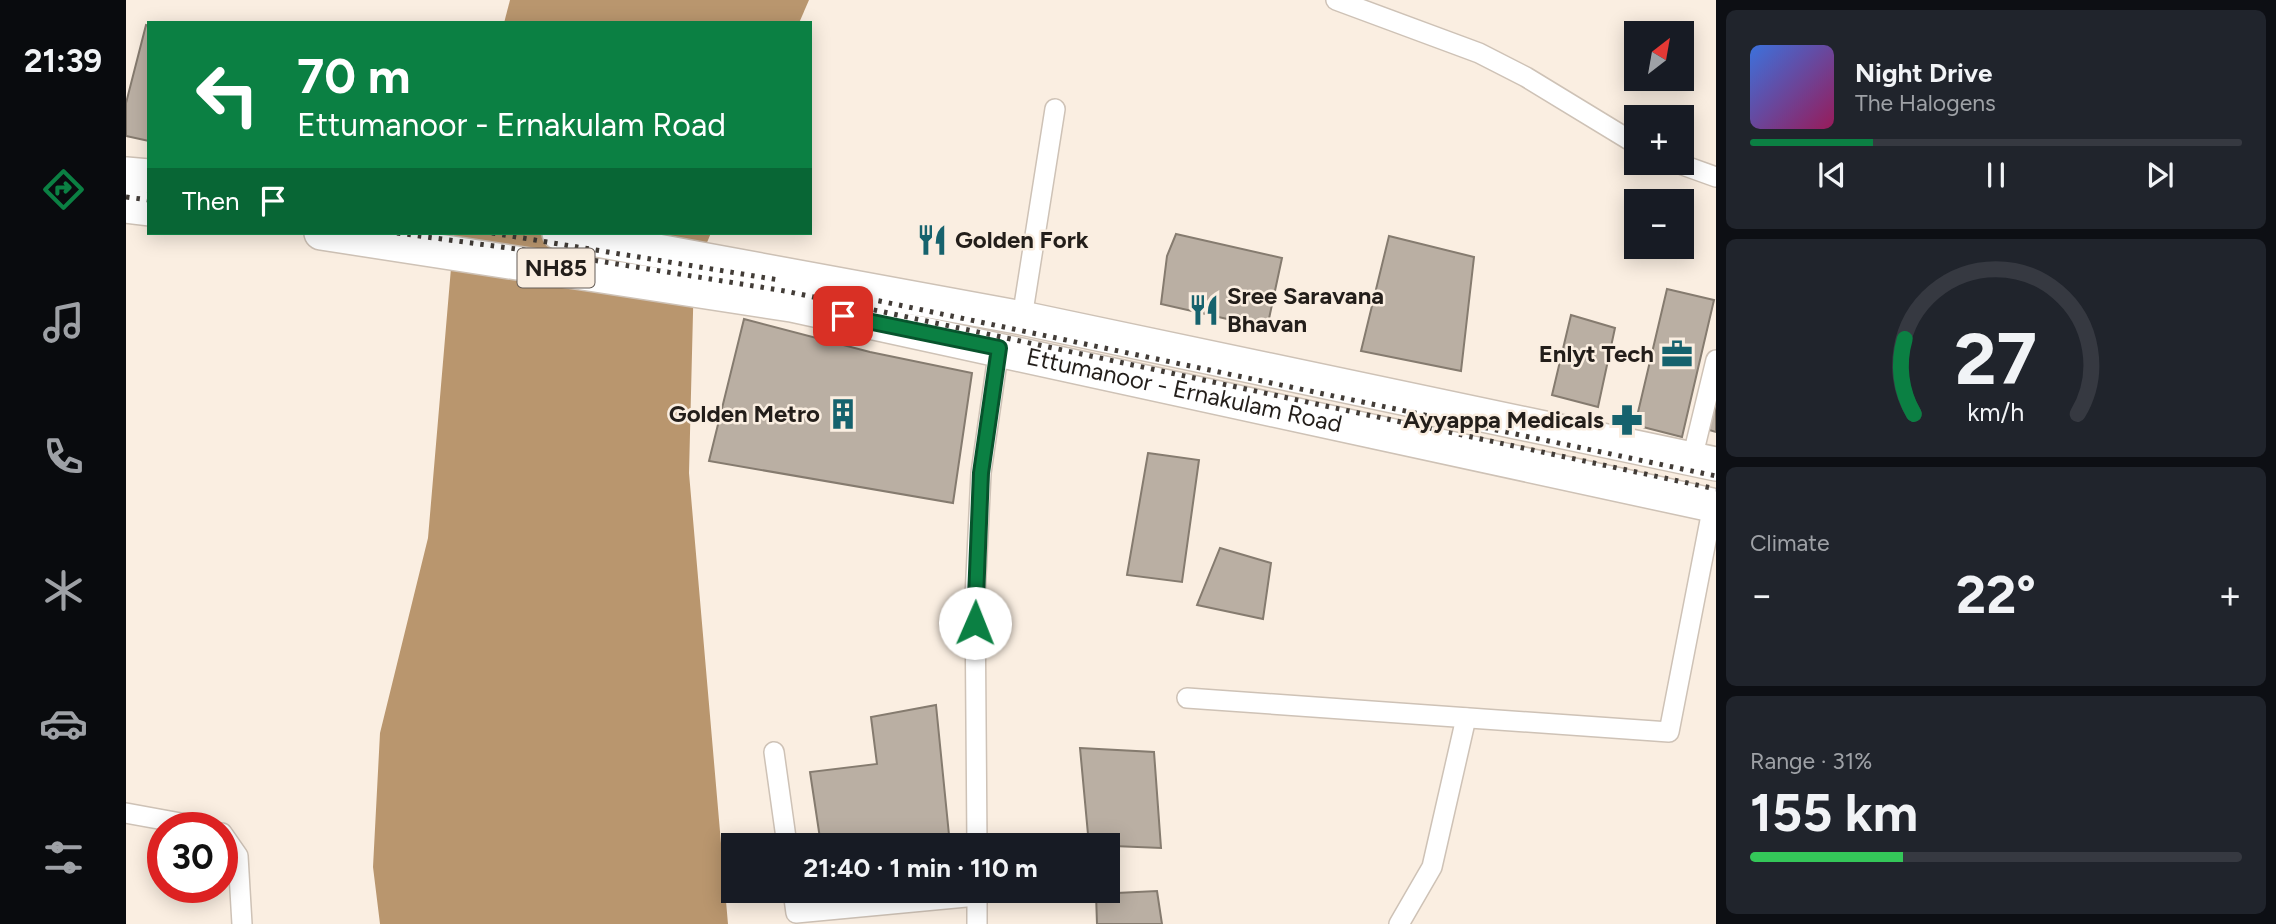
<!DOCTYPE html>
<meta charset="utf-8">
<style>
body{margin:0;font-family:Figtree,sans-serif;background:#20242c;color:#f1f3f6;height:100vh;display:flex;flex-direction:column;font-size:26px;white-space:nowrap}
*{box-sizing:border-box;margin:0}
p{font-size:23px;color:#9ea1a6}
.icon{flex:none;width:38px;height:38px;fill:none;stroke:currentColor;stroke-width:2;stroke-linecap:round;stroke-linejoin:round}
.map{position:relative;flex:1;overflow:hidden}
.panel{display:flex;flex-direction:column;gap:10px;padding:10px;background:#0d0f14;width:560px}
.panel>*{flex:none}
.guide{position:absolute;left:21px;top:21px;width:665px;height:214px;border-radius:0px;box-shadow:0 4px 18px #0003;background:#0b8043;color:#fff;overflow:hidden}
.needle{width:46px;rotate:31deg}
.controls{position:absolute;left:1498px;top:21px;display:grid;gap:14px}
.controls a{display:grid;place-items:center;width:70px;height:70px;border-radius:0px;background:#171b24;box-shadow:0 4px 18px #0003;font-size:35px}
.speed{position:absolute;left:21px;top:812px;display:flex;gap:14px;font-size:35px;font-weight:700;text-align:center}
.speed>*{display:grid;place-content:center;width:91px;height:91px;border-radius:50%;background:#171b24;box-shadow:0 4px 18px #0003;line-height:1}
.speed .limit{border:10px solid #d22;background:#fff;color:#111}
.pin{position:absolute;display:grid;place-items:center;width:60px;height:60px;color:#fff;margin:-30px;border-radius:14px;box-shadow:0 4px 10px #0006}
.me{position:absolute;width:77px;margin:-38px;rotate:1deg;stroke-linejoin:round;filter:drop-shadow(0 0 5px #0008)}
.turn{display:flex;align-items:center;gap:24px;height:147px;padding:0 35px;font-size:32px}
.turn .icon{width:91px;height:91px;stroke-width:2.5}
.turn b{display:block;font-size:49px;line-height:60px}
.then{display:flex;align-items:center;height:66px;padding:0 35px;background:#0003;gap:14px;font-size:26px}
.big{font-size:52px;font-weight:700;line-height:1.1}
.panel .tile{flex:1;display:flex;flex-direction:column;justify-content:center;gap:10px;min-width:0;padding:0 24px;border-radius:10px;background:#20242c}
.panel .dial{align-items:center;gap:0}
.dial svg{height:182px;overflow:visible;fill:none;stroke:#363941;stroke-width:7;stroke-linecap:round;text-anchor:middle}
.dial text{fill:#f1f3f6;stroke:none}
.song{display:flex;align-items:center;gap:21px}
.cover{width:84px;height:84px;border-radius:10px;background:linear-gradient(135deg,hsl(220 70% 55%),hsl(330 70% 35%))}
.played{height:7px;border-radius:4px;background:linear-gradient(90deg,#0b8043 25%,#363941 25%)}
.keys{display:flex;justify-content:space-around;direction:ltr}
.heat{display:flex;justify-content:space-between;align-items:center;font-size:38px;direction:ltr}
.charge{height:10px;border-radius:5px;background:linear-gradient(90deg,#34c759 31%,#363941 0)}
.trip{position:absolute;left:595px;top:833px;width:399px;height:70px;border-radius:0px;background:#171b24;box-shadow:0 4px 18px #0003;font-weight:700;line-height:70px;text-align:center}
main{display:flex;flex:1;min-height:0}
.dock{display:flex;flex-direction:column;width:126px;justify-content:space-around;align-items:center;background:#090b0e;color:#9ea1a6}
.dock .icon{width:49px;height:49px}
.dock .current{color:#0b8043}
.dock b{font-size:32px;color:#f1f3f6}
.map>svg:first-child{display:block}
.water{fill:#b9966e}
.building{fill:#baafa3;stroke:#857b6f;stroke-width:2}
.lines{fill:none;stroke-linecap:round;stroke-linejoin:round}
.minor-casing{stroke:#cec2b6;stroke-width:22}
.trunk-casing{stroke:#cec2b6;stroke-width:36}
.minor{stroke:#fff;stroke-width:19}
.trunk{stroke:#fff;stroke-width:33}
.rail{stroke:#423c37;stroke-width:5;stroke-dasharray:3.5 7;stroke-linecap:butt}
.route-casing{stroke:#07532c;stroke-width:18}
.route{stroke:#0b8043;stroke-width:12}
.labels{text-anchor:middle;stroke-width:5;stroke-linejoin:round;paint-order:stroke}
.shield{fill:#faeee1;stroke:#645c56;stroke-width:2}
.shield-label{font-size:23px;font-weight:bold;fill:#231e1a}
.poi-label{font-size:24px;font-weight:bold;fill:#231e1a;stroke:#faeee1;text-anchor:end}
.street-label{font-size:24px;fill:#231e1a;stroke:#faeee1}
</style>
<main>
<nav class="dock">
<b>21:39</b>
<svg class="icon current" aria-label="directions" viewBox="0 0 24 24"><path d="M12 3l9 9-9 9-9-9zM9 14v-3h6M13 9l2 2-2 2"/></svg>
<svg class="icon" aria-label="music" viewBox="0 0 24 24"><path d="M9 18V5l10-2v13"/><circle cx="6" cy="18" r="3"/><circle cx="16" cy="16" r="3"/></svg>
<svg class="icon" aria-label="phone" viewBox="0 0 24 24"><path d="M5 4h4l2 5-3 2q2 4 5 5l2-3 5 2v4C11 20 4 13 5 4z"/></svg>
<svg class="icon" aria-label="climate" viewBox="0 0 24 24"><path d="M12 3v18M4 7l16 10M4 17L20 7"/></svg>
<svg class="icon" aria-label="car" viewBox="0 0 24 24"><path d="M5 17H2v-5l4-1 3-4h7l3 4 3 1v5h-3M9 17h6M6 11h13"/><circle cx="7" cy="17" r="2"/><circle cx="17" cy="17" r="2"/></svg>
<svg class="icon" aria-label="filters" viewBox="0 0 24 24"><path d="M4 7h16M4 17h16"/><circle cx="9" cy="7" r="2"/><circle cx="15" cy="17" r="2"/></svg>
</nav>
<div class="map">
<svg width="1590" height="924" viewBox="0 0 1590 924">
<rect width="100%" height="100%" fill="#faeee1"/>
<g class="water">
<path d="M 384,0 L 683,0 L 673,23 L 378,23 Z"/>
<path d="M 328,233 L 585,233 L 568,273 L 563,473 L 602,924 L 254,924 L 247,867 L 254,733 L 302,538 Z"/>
</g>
<g class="building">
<path d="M 20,25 L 23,26 L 23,141 L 0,136 L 0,103 Z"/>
<path d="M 1050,234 L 1156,258 L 1141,328 L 1035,304 L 1041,256 Z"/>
<path d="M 1263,236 L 1348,257 L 1335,371 L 1235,351 Z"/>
<path d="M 1541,289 L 1588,300 L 1556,437 L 1509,425 Z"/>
<path d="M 1445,315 L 1489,328 L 1472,407 L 1426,395 Z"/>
<path d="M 618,319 L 744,352 L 846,373 L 827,503 L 583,461 Z"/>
<path d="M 1590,393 L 1590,432 L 1580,429 Z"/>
<path d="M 1022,453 L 1073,460 L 1056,582 L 1001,575 Z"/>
<path d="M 1094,548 L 1145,563 L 1137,619 L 1071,605 Z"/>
<path d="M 810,705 L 824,845 L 695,845 L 684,772 L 751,764 L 745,717 Z"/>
<path d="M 954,748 L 1028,752 L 1035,848 L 963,845 Z"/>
<path d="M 1031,891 L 1036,924 L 971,924 L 970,894 Z"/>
</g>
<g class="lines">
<defs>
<g id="minor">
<path d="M 1210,0 L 1353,53 L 1400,77 L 1510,144"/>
<path d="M 1551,163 L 1590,177"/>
<path d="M 896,318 L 929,109"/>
<path d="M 1566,459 L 1590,360"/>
<path d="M 1061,698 L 1543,732 L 1587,505"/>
<path d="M 648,752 L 661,845"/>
<path d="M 0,813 L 82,828"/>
<path d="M 96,833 L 112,856 L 116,924"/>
<path d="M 851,845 L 849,597 L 855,473 L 873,348"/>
<path d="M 667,891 L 670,913 L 851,896"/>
<path d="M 851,891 L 851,924"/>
<path d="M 1273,924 L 1306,867 L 1340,718"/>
</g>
<g id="trunk">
<path d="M 0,174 L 23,176"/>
<path d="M 0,206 L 23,209"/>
<path id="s1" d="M 195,233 L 665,305 L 1590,506"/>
<path d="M 433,233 L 896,318 L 1590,464"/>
</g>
</defs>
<use href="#minor" class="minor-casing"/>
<use href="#trunk" class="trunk-casing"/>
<use href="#minor" class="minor"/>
<use href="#trunk" class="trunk"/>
<g class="rail">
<path d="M 0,197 L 23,200"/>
<path d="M 271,233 L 435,255 L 659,291 L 1590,489"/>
<path d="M 366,233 L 653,280"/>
<path d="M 701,290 L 1590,476"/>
</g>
</g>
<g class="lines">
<defs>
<path id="route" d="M 717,316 L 873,348 L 855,473 L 849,623"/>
</defs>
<use href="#route" class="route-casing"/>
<use href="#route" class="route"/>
</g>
<defs>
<symbol id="restaurant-bare" viewBox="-9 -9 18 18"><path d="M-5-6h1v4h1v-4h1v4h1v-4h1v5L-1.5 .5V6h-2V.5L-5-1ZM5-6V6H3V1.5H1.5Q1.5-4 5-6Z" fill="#16626d" stroke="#faeee1" stroke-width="2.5" paint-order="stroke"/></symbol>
<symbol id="office-bare" viewBox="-9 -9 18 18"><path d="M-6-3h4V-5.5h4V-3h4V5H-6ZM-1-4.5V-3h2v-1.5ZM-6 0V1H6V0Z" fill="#16626d" stroke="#faeee1" stroke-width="2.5" paint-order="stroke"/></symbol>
<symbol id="building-bare" viewBox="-9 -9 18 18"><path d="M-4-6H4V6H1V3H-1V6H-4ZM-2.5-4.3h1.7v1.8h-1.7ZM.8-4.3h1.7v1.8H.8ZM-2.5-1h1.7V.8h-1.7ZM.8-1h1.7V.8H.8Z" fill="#16626d" stroke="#faeee1" stroke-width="2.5" paint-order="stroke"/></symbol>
<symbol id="pharmacy-bare" viewBox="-9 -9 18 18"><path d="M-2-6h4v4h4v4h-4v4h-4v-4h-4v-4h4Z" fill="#16626d" stroke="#faeee1" stroke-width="2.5" paint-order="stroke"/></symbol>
</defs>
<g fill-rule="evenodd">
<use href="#restaurant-bare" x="784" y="218" width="44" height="44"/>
<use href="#restaurant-bare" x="1056" y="288" width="44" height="44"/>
<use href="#office-bare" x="1529" y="332" width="44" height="44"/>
<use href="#building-bare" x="695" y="392" width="44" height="44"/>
<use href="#pharmacy-bare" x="1479" y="398" width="44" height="44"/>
</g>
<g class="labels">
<rect class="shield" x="391.5" y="248.5" width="77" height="39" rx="5"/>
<g class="shield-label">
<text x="430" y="276">NH85</text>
</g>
<g class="poi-label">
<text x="829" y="248" text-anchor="start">Golden Fork</text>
<text x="1101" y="304" text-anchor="start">Sree Saravana<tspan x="1101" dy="28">Bhavan</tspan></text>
<text x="1528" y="362">Enlyt Tech</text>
<text x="694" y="422">Golden Metro</text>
<text x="1478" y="428">Ayyappa Medicals</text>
</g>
<g class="street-label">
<text dy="8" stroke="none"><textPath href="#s1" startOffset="878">Ettumanoor - Ernakulam Road</textPath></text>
</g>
</g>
</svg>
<div class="controls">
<a><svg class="needle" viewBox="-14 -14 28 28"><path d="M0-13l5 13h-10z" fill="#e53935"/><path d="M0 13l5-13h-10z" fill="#9ea1a6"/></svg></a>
<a>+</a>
<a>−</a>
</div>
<div class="speed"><div class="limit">30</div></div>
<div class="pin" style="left:717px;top:316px;background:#d93025"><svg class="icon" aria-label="arrive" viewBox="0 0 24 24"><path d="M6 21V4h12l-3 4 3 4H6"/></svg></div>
<svg class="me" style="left:849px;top:623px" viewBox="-20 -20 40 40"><circle r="19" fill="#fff"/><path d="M0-13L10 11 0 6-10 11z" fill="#0b8043"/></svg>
<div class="trip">21:40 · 1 min · 110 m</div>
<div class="guide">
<div class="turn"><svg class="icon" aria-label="left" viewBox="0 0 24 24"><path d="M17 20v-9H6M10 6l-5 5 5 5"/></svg><div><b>70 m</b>Ettumanoor - Ernakulam Road</div></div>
<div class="then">Then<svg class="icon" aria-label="arrive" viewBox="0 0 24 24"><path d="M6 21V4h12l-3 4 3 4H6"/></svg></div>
</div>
</div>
<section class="panel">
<div class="tile">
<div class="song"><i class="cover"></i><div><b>Night Drive</b><p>The Halogens</p></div></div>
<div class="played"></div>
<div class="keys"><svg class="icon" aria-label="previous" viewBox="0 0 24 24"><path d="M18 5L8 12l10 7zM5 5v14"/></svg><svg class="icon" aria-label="pause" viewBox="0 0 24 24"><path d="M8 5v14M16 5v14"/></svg><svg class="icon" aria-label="next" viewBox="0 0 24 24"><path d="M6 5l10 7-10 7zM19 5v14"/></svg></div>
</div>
<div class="tile dial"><svg viewBox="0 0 100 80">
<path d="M14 69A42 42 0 1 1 86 69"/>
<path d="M14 69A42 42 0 0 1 10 36" stroke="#0b8043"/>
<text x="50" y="56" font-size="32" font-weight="700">27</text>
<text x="50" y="72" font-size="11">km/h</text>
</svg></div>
<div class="tile"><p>Climate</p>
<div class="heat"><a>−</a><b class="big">22°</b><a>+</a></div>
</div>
<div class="tile"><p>Range · 31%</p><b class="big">155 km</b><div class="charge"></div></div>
</section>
</main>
